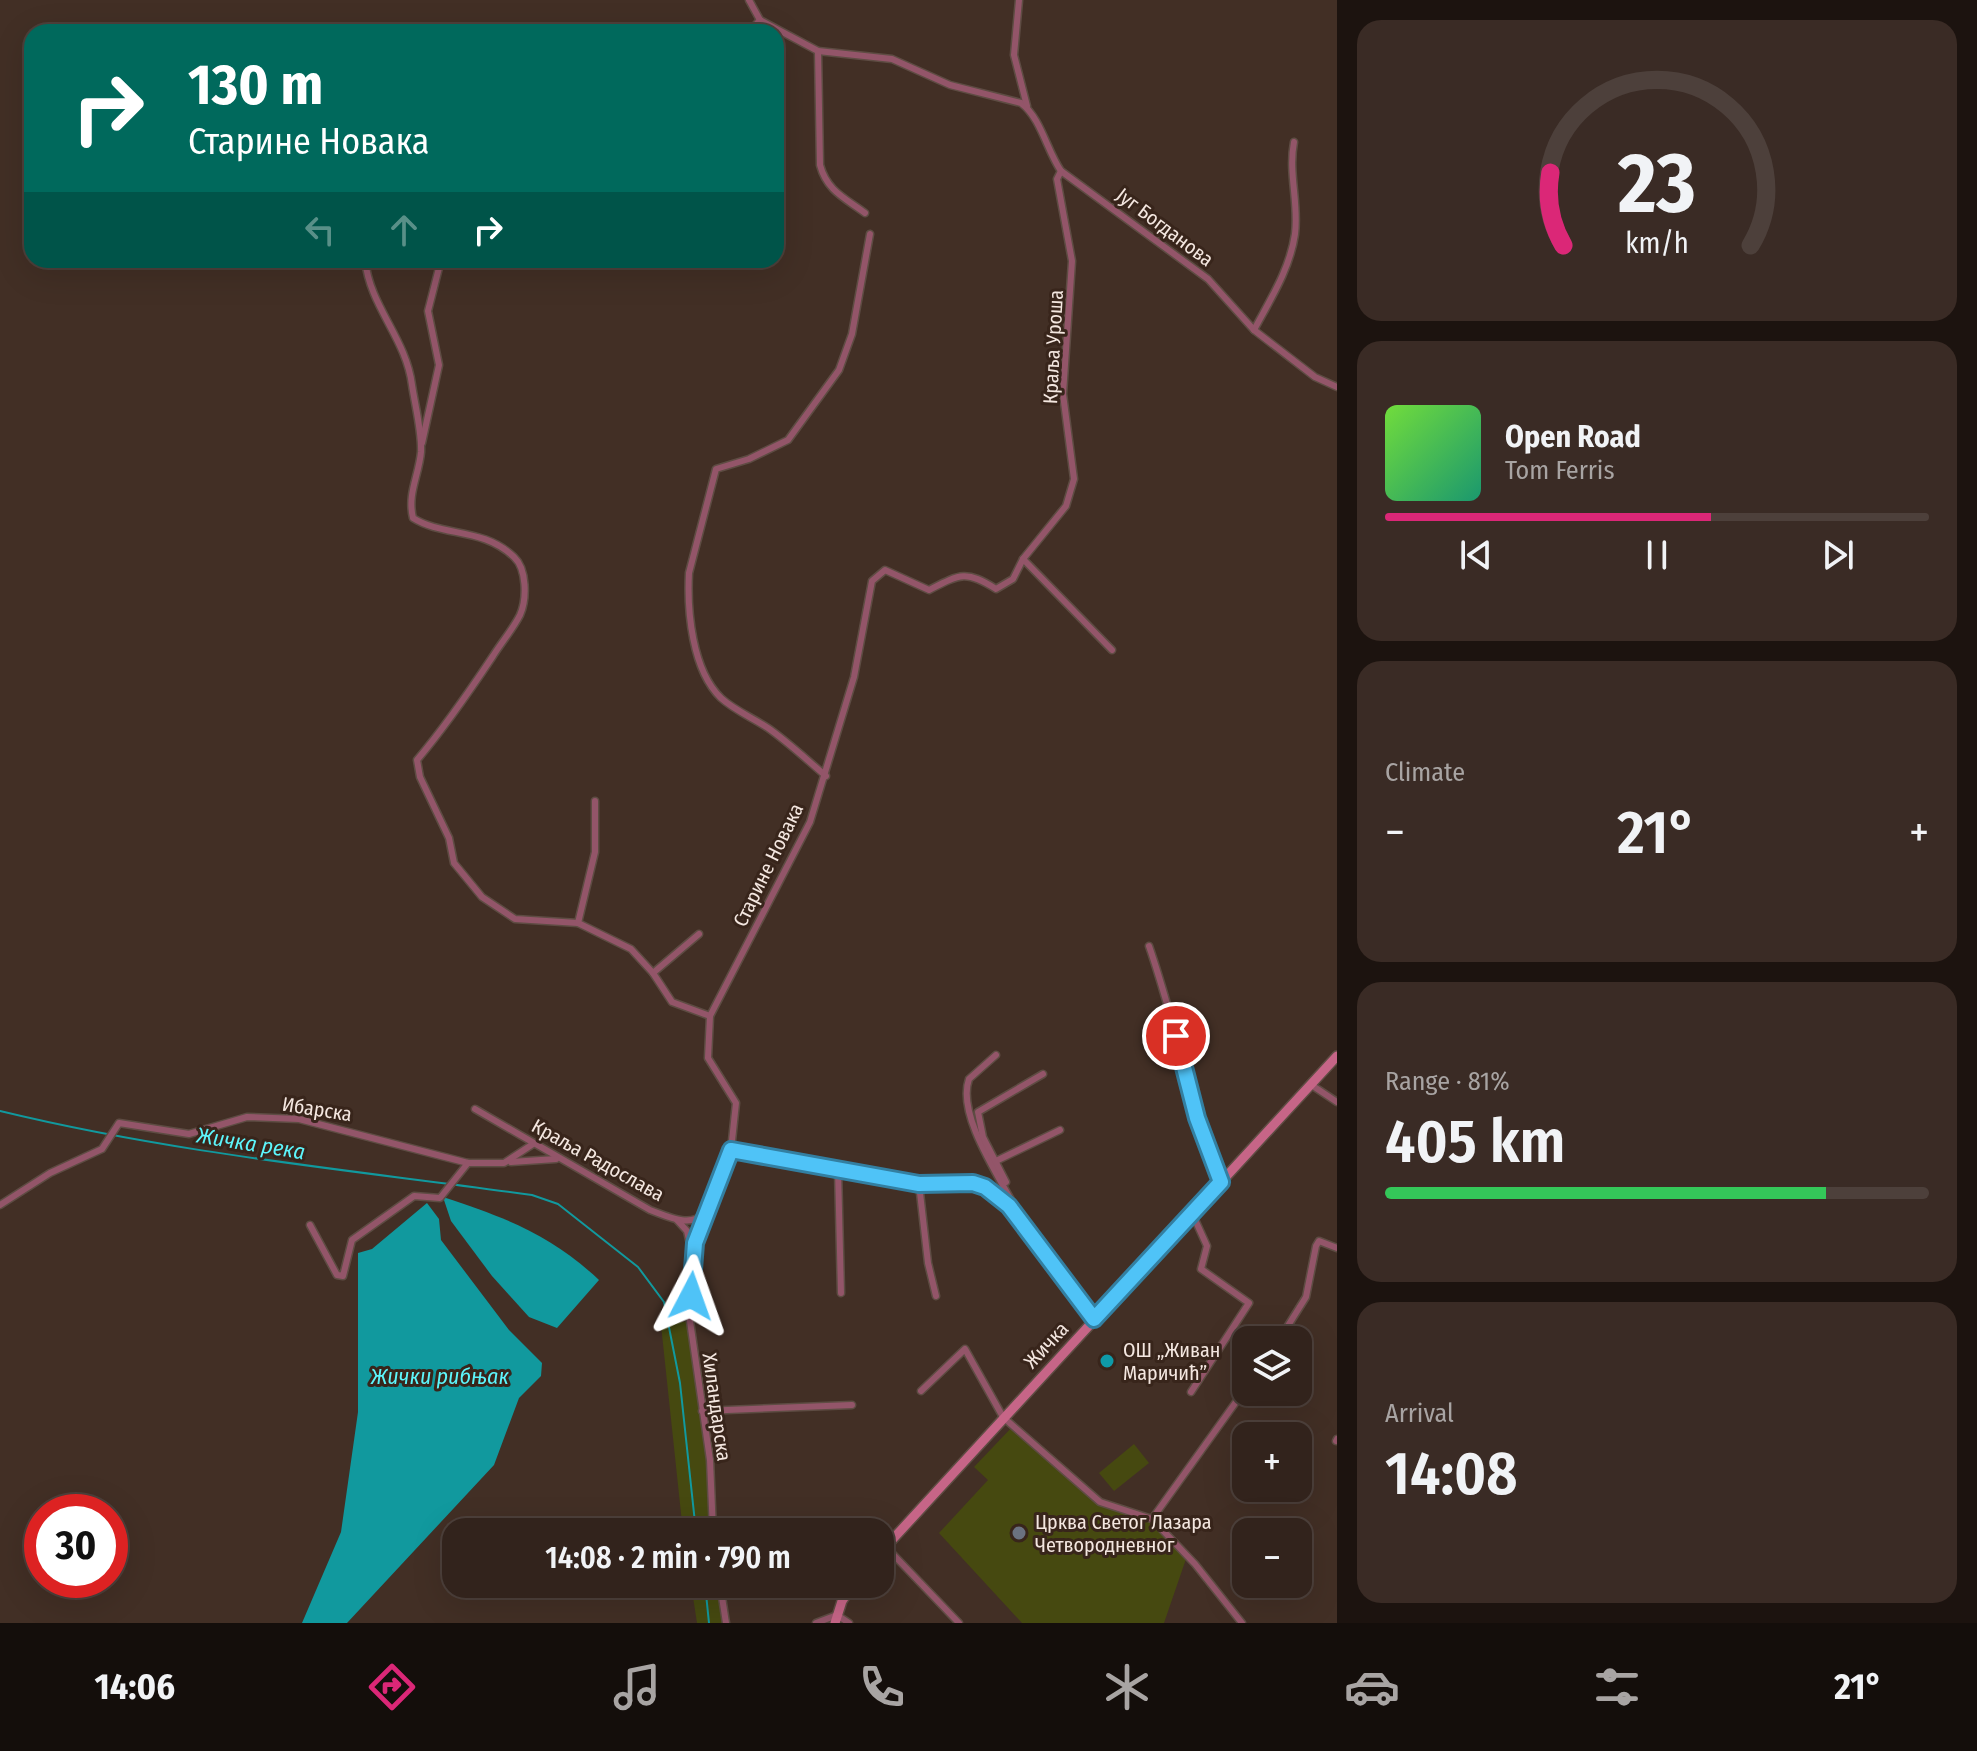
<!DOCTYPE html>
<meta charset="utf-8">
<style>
body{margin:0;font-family:"Fira Sans Condensed",sans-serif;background:#3a2b25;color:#f1f3f6;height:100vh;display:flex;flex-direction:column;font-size:30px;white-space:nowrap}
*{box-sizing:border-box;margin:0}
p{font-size:26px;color:#a8a4a3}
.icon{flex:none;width:44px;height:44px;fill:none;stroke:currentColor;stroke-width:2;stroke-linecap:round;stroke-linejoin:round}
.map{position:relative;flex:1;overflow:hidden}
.side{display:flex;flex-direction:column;gap:20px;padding:20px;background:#1c130f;width:640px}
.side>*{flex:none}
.top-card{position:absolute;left:24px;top:24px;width:760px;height:244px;border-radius:24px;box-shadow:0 8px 32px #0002,0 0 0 2px #4d403b;background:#00695c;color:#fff;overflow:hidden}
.controls{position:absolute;left:1232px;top:1326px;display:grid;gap:16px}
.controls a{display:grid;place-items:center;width:80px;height:80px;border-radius:16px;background:#32231c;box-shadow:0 8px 32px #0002,0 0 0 2px #4d403b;font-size:40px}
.speed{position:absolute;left:24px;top:1494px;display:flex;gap:16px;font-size:40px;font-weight:700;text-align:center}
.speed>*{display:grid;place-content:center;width:104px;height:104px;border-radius:50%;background:#32231c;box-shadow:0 8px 32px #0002,0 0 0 2px #4d403b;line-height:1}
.speed .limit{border:12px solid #d22;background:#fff;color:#111}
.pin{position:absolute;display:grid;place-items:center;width:68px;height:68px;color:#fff;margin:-34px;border:4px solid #fff;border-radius:50%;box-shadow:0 2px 8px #0007}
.me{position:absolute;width:88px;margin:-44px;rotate:4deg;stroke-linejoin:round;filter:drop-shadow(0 0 6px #0008)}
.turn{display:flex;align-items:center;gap:28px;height:168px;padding:0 32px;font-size:36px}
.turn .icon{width:104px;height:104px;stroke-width:2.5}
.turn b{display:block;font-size:56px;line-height:68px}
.lanes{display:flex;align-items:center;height:76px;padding:0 32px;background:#0003;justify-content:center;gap:40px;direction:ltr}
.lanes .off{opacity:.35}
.big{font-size:60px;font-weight:600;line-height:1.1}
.side .card{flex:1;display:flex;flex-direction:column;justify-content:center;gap:12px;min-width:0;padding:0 28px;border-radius:24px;background:#3a2b25}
.side .dial{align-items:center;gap:0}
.dial svg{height:208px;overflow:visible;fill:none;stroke:#4d403b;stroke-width:7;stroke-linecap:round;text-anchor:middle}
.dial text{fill:#f1f3f6;stroke:none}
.song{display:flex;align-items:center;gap:24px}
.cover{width:96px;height:96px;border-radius:12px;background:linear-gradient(135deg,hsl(100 70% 55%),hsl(160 70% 35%))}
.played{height:8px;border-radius:4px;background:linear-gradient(90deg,#db2777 60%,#4d403b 60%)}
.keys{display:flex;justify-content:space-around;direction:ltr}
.heat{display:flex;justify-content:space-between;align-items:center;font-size:44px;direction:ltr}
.charge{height:12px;border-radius:6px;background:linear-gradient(90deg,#34c759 81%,#4d403b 0)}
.trip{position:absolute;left:442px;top:1518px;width:452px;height:80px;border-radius:24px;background:#32231c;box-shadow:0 8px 32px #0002,0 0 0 2px #4d403b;font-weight:600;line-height:80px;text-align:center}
.menu{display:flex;height:128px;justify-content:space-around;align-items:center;background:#140e0b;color:#a8a4a3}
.menu .icon{width:56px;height:56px}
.menu .active{color:#db2777}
.menu b{font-size:36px;color:#f1f3f6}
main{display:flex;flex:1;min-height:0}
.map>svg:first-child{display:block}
.green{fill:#464910}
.water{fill:#11999e}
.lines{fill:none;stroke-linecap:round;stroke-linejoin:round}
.stream{stroke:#11999e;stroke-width:2}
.street-casing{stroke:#5e4c43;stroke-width:9}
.secondary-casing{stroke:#5e4c43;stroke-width:12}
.street{stroke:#935569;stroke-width:6}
.secondary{stroke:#c66587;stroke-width:9}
.route-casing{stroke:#337fa1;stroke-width:20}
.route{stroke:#4fc3f7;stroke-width:14}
.culture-dot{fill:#0f9aa8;stroke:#38251b;stroke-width:3}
.worship-dot{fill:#6b7280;stroke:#38251b;stroke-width:3}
.labels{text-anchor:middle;stroke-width:6;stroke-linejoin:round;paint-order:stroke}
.street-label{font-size:20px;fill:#f4e7e0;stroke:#38251b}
.poi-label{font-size:20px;fill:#f4e7e0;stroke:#38251b;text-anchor:start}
.water-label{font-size:22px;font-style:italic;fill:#5df5fb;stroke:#38251b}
</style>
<main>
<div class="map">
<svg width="1337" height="1623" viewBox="0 0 1337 1623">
<rect width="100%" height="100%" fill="#422f25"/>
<g class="green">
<path d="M 690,1321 L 710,1460 L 713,1532 L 683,1532 L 661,1325 Z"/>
<path d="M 1014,1425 L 1100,1502 L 1152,1519 L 1187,1556 L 1164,1623 L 1022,1623 L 939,1533 L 988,1480 L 974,1467 Z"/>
<path d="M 1134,1444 L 1149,1463 L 1114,1491 L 1099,1473 Z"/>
<path d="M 691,1584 L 720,1584 L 726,1623 L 697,1623 Z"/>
</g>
<g class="water">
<path d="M 443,1197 C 506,1218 550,1234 599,1280 L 557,1328 L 529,1317 L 492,1276 L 451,1221 Z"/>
<path d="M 427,1203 L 439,1219 L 441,1240 L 509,1330 L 542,1363 L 541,1376 L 519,1398 L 494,1465 L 347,1623 L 302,1623 L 341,1532 L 358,1412 L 358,1253 L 372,1249 Z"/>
</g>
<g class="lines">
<g class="stream">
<path d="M 0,1111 C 177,1154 352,1170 532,1195 L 558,1204 L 638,1267 L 664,1302 L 680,1383 L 696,1532"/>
<path d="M 705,1584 L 709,1623"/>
</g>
<defs>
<g id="street">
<path d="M 749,0 L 760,20 L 818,51 L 892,59 L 950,85 L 1021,103 C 1041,118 1047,151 1061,171 L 1208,279 L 1254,330 L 1315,377 L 1337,387"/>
<path d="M 1019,0 L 1014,55 L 1027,106"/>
<path d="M 749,32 L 760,20"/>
<path d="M 818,51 L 820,165 C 827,191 845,198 865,213"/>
<path d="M 365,260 C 370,307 406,338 412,385 C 415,405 422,432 421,452 C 419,475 407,494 413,518 C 443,537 483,527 514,557 C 527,569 527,599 520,615 C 513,629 501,643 493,656 C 469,692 445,727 417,760 L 420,777 L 449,838 L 454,863 L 482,897 L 515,919 L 578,923 L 631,949 L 653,973 L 672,1002 L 710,1016"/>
<path d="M 1254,330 C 1270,300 1290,269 1295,234 C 1299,203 1288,173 1294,142"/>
<path d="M 422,443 L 439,365 L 428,311 L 441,260"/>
<path d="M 1023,559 L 1112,650"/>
<path d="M 826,776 C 807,760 788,742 768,728 C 753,718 734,710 721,698 C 692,670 687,611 689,573 L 716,469 L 749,459 L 788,440 L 839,370 L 852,334 L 870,234"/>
<path d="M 578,923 L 595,852 L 595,801"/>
<path d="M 1149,946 C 1176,1024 1191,1105 1221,1182"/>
<path d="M 653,973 L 699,934"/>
<path d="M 996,1055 L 969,1079 C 956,1115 1001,1179 1017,1211"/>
<path d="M 1310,1084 L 1337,1102"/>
<path d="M 475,1109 L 650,1210 C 667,1216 689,1228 704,1214"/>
<path d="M 731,1150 L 919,1184 L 973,1183 L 985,1187 L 1009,1206 L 1094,1319"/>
<path d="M 996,1161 L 1060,1130"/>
<path d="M 511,1162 L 556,1159"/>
<path d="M 838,1169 L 841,1293"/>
<path d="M 1006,1182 L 983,1137 L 978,1112 L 1043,1074"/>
<path d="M 919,1184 L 928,1263 L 936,1296"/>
<path d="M 0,1205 L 50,1173 L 102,1149 L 119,1123 L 189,1134 L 247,1117 L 299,1119 L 468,1163 L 504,1163 L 533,1144"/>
<path d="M 677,1220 L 687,1231 L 692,1253"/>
<path d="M 310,1225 L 337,1275 L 343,1276 L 352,1240 L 414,1196 L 440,1198 L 468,1163"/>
<path d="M 1279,1340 L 1306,1297 L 1316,1246 L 1319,1241 L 1337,1248"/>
<path d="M 921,1391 L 965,1349 L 1003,1417 L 1100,1502 L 1152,1519 L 1195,1564 L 1242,1623"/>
<path d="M 1191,1392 L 1249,1303 L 1201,1269 L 1207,1246 L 1192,1213"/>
<path d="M 702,1411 L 852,1405"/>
<path d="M 1336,1441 L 1337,1439"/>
<path d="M 1152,1519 L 1246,1388"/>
<path d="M 713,1532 L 710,1460 L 690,1321 L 691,1271 L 695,1243 L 731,1150 L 736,1103 L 708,1058 L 710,1016 L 810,822 L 854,677 L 872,581 L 885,570 L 929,590 C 960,574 966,570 996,589 L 1013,579 L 1023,559 L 1066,506 L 1074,479 L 1063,394 L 1072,261 L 1057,179 L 1061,171"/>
<path d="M 886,1547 L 959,1623"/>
<path d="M 720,1584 L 726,1623"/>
<path d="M 816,1623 L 837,1615 L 849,1623"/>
</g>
<g id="secondary">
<path d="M 880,1553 L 1337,1056"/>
<path d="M 835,1623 L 842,1601 L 853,1584"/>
</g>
</defs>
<use href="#street" class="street-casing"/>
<use href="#secondary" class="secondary-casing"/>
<use href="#street" class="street"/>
<use href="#secondary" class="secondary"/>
</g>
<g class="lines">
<defs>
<path id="route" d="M 691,1296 L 695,1243 L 731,1150 L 919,1184 L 973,1183 L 985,1187 L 1009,1206 L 1094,1319 L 1221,1182 L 1197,1118 L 1176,1036"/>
</defs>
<use href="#route" class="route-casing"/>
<use href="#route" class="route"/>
</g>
<circle class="culture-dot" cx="1107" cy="1361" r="8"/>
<circle class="worship-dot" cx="1019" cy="1533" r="8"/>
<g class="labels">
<g class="street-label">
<text transform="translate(1165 227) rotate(37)" y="7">Југ Богданова</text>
<text transform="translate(1053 347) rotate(-87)" y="7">Краља Уроша</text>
<text transform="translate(768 865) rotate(-64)" y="7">Старине Новака</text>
<text transform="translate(317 1109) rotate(9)" y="7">Ибарска</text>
<text transform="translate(598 1160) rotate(29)" y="7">Краља Радослава</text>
<text transform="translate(1046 1345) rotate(-47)" y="7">Жичка</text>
<text transform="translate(717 1407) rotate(82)" y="7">Хиландарска</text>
</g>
<g class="poi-label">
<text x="1123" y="1357">ОШ „Живан<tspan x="1123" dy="23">Маричић”</tspan></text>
<text x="1035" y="1529">Црква Светог Лазара<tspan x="1035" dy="23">Четвородневног</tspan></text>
</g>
<g class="water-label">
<text transform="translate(251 1143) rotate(9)" y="8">Жичка река</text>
<text x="440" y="1384">Жички рибњак</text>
</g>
</g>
</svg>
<div class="controls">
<a><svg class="icon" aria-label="layers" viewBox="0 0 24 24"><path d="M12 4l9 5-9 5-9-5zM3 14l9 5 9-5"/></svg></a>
<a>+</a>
<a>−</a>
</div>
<div class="speed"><div class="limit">30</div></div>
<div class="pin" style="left:1176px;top:1036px;background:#d93025"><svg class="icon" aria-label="arrive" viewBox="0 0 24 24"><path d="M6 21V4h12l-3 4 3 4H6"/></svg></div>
<svg class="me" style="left:691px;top:1296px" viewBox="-20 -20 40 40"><path d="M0-17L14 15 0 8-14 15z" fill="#4fc3f7" stroke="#fff" stroke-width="4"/></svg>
<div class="trip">14:08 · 2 min · 790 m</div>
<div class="top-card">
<div class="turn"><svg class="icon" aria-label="right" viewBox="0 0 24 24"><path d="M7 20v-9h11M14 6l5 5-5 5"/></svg><div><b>130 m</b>Старине Новака</div></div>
<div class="lanes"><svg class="icon off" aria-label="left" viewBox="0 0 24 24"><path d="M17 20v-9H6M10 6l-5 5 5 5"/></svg><svg class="icon off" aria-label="ahead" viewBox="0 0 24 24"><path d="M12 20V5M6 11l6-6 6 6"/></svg><svg class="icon" aria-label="right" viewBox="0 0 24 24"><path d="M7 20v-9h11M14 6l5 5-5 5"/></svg></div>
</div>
</div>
<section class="side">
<div class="card dial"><svg viewBox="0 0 100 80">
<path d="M14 69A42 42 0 1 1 86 69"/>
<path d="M14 69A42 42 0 0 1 9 41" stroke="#db2777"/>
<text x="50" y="56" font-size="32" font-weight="700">23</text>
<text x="50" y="72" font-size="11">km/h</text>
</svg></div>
<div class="card">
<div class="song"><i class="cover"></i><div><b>Open Road</b><p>Tom Ferris</p></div></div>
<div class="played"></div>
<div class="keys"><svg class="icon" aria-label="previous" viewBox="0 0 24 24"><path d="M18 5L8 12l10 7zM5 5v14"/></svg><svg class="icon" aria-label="pause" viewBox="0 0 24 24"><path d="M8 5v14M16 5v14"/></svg><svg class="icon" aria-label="next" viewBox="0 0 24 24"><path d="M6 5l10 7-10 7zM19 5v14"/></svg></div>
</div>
<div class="card"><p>Climate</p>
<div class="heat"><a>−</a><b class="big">21°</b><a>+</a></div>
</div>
<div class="card"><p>Range · 81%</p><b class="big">405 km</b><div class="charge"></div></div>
<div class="card"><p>Arrival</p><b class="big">14:08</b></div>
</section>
</main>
<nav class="menu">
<b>14:06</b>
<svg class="icon active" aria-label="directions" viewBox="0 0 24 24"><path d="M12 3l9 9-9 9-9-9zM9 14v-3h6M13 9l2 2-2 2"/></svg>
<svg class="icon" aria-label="music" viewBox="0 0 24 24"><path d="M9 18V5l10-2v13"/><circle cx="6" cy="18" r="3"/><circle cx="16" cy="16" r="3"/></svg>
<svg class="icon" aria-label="phone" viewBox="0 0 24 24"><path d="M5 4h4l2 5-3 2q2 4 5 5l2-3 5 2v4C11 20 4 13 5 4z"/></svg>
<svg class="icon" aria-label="climate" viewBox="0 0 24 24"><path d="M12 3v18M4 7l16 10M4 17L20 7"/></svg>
<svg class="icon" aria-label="car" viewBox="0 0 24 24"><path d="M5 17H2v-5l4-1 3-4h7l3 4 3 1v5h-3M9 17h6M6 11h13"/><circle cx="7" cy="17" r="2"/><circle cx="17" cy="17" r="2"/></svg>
<svg class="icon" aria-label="filters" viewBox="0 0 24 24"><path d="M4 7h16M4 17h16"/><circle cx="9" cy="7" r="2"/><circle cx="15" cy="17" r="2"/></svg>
<b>21°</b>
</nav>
